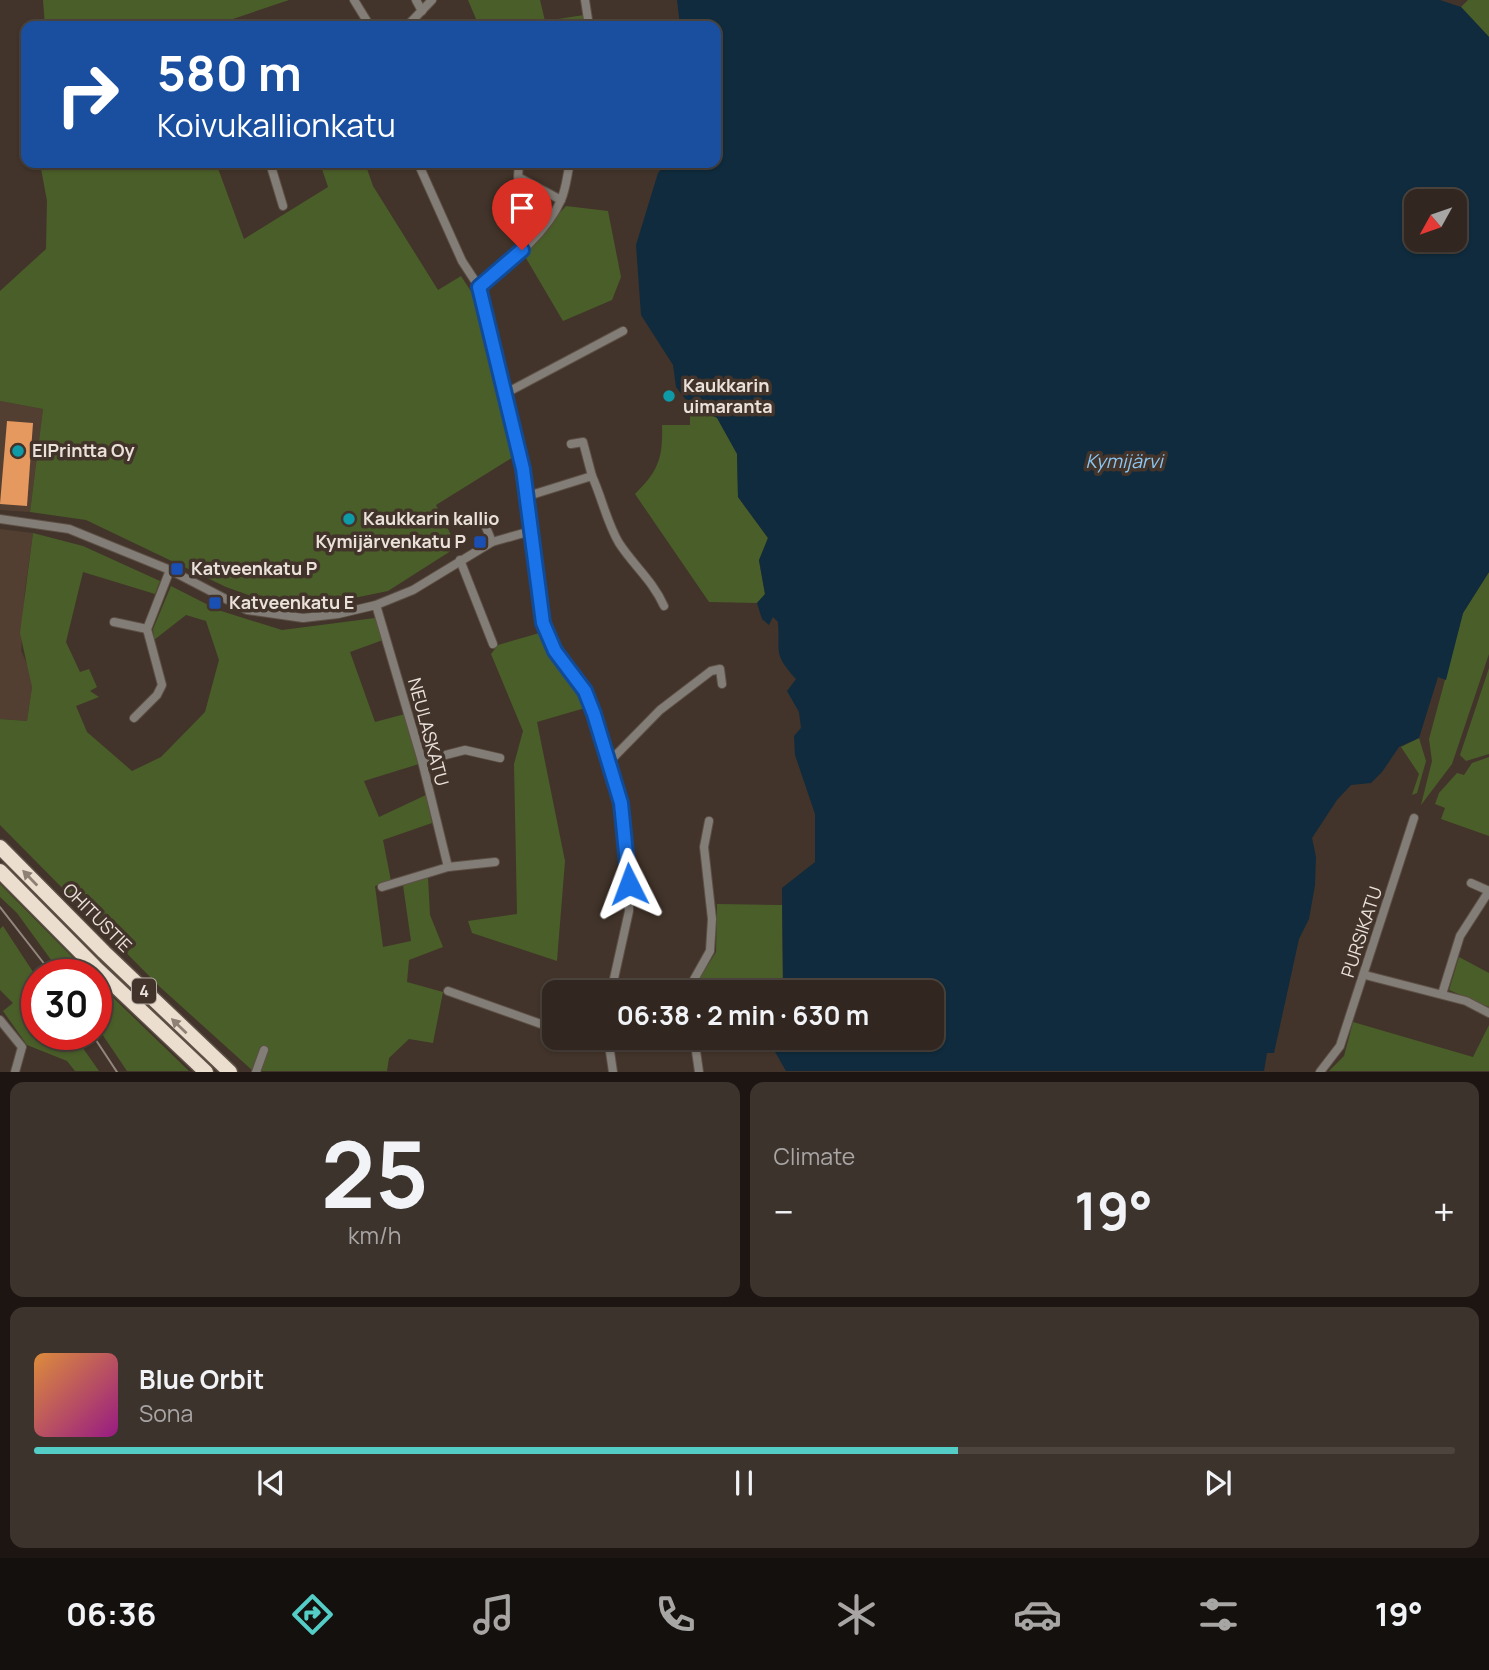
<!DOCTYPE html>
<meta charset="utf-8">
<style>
body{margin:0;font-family:Manrope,sans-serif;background:#3d332d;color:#f1f3f6;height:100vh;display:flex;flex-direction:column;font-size:26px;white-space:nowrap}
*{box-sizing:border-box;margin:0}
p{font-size:23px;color:#a8a5a5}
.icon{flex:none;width:38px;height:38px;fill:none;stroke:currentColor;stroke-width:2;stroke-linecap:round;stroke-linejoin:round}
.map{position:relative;height:1072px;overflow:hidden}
.side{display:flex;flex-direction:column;gap:10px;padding:10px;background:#1c1512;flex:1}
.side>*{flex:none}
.guide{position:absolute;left:21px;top:21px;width:700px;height:147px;border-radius:14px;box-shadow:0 2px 5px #0004,0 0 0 2px #4d443e;background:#1a4fa0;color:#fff;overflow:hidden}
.needle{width:46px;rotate:230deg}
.controls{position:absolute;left:1404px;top:189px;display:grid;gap:14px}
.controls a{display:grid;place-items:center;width:63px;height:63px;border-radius:14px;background:#322720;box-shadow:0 2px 5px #0004,0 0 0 2px #4d443e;font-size:35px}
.speed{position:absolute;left:21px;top:959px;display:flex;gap:14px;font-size:35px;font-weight:700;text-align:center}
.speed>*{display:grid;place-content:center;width:91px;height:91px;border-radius:50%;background:#322720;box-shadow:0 2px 5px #0004,0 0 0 2px #4d443e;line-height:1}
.speed .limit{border:10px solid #d22;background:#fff;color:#111}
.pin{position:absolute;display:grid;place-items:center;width:60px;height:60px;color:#fff;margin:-72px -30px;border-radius:50% 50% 50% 0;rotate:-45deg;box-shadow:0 0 7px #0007}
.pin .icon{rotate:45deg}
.me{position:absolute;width:77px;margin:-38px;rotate:357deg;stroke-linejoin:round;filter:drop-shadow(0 0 5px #0008)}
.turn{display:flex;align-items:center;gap:24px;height:147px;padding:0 21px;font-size:32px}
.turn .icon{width:91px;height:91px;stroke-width:2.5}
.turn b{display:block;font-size:49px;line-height:60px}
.big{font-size:52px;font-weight:700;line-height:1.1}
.side .card{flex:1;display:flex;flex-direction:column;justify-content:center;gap:10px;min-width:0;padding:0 24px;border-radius:14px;background:#3d332d}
.side .dial{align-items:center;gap:0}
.dial b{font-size:91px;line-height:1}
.song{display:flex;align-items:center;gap:21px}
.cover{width:84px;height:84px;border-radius:10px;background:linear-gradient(135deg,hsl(30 70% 55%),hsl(310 70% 35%))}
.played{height:7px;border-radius:4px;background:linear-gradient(90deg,#54cdc7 65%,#4d443e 65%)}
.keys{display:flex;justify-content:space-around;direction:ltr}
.heat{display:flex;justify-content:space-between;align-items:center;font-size:38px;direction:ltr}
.side .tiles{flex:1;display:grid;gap:10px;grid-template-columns:1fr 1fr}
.card:last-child{grid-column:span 2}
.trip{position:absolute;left:542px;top:980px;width:402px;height:70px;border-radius:14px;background:#322720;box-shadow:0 2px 5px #0004,0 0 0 2px #4d443e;font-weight:700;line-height:70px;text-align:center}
.dock{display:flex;height:112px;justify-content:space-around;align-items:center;background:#14100d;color:#a8a5a5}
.dock .icon{width:49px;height:49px}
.dock .active{color:#54cdc7}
.dock b{font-size:32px;color:#f1f3f6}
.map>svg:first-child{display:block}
.built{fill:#523f32}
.green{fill:#4a5e29}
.water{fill:#0f2b3d;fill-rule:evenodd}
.building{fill:#e6995f}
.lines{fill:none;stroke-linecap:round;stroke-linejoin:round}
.street-casing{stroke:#5d5046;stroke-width:10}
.highway-casing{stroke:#5d5046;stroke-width:17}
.street{stroke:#837d77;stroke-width:8}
.highway{stroke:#ebdece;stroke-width:14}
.rail{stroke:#93867e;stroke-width:2}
.oneway{fill:#8e8074}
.route-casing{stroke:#114b97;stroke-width:18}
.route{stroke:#1a73e8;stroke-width:12}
.culture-dot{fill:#0f9aa8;stroke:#42342a;stroke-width:2.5}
.transit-dot{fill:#1a4fb4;stroke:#42342a;stroke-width:2.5}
.labels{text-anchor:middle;stroke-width:7;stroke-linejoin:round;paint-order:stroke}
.shield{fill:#42342a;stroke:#b8ada6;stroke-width:2}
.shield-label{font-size:16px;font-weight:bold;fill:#ebe1db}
.poi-label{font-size:18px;font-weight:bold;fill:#ebe1db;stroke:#42342a;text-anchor:start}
.street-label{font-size:18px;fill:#ebe1db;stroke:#42342a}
.water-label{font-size:19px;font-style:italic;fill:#8ac7f4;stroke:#42342a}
</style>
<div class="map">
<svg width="1489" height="1072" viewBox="0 0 1489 1072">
<rect width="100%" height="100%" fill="#42342a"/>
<g class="built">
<path d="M 0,401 L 43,409 L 30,512 L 0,510 Z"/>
<path d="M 0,529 L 33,533 L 25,590 L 21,651 L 29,668 L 32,687 L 27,721 L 0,719 Z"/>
</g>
<g class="green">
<path d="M 43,0 L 289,0 L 212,26 L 45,26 Z"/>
<path d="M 468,0 L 540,0 L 545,21 L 584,15 L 585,26 L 479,26 Z"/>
<path d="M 1468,0 L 1489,0 L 1489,37 L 1461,7 Z"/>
<path d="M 40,163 L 216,163 L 244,239 L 328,187 L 320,163 L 365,163 L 373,186 L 438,290 L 461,276 L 476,299 L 515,456 L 436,505 L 457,547 L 388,591 L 310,607 L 279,606 L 226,587 L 86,520 L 30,512 L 43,409 L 0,401 L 0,291 L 46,249 L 47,201 Z"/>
<path d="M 566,206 L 608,211 L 621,277 L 612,300 L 563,321 L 523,253 Z"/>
<path d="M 690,405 L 717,417 L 737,453 L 738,497 L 768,538 L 759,561 L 765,594 L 757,603 L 709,602 L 635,494 C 659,471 663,457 662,425 L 690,425 Z"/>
<path d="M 33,533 L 83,546 L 160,581 L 155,594 L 83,572 L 66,642 L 80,672 L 89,669 L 97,687 L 90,691 L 99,697 L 76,706 L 87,732 L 132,771 L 161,757 L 205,712 L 219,660 L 206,621 L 186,615 L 154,640 L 153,629 L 171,586 L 218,610 L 282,630 L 375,618 L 383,640 L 350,652 L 375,722 L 405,714 L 419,764 L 364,781 L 379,817 L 426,795 L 432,823 L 383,840 L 391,881 L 375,886 L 383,947 L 411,941 L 403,885 L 428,877 L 430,915 L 443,947 L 409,960 L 407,982 L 443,992 L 433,1043 L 409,1039 L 389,1058 L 387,1071 L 253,1071 L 160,987 L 0,825 L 0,719 L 27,721 L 32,687 L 20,633 Z"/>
<path d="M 1489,572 L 1489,654 L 1452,764 L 1421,805 L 1432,761 L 1429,739 L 1463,613 Z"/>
<path d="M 543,632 C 554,660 572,681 585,708 L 537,722 L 565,861 L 557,961 L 472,933 L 468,921 L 517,914 L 514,764 L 523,731 L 491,654 L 498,645 Z"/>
<path d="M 1489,668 L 1489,754 L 1466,761 L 1460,755 Z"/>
<path d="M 1419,738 L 1426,761 L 1417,793 L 1412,795 L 1419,774 L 1401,747 Z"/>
<path d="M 1489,757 L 1489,836 L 1441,819 L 1445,808 L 1435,804 L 1439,793 L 1457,773 L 1464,775 L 1472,763 Z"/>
<path d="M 0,884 L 90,975 L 62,975 L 17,913 L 0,897 Z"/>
<path d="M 717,904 L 782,905 L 783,985 L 779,992 L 691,992 L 716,952 Z"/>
<path d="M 3,926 L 37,978 L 37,1034 L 73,1034 L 99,1071 L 75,1071 L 67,1061 L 27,1045 L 3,1011 L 13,1003 L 0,990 L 0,929 Z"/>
<path d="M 1459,957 L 1489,973 L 1489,1007 L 1449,990 Z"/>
<path d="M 96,981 L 189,1071 L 127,1071 L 96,1025 Z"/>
<path d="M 1353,1022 L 1473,1057 L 1489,1025 L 1489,1071 L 1329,1071 L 1344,1056 Z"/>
</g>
<path class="water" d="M 677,0 L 1440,0 L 1461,7 L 1489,37 L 1489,572 L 1463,613 L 1446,680 L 1438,677 L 1419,738 L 1399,747 L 1382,772 L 1371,783 L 1351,785 L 1337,800 L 1312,838 L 1316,857 L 1315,885 L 1309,919 L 1299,939 L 1274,1053 L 1267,1053 L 1264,1071 L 786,1071 L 767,1038 L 933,1038 L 933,992 L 779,992 L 783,985 L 782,888 L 815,862 L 815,814 L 795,755 L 794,736 L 801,728 L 799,712 L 787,691 L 796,679 C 773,653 780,654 778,622 L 773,617 L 769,625 L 762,619 L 757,603 L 765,594 L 759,560 L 768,538 L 738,497 L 737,454 L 717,418 L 690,405 L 676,387 L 673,365 L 641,315 L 636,245 L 658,173 L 666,163 L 716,163 L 716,26 L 680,26 ZM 1416,201 L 1454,201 L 1454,240 L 1416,240 Z"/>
<path class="building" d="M 7,421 L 33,423 L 27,506 L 0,504 Z"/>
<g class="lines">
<defs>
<g id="street">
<path d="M 354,0 L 370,26"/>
<path d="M 416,0 L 422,11"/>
<path d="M 585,0 L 589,26"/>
<path d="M 407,26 L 432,0"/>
<path d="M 270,163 L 283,206"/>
<path d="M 418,163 L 462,261 L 479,287 L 523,469 L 543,623 L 555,651 L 585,691 L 621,803 L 628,852 L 629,911 L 611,992"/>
<path d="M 519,163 L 518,177 L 561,200"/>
<path d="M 479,287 C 507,264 546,235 561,200 C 566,189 567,175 570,163"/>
<path d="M 506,393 L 623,331"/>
<path d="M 571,444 L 583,442 L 592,476"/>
<path d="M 528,496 L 592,476 C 602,498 607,523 619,543 C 634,566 653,581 664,606"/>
<path d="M 0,519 L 69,529 L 170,570 L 247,610 L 303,618 L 338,614 L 376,605 L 413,590 L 492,542 L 531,531"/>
<path d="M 483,520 L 492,542"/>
<path d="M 460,560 L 493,644"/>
<path d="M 376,605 L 422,761 L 448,867"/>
<path d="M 114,622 L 147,629"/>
<path d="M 134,718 L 157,695 L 162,685 L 147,629 L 170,570"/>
<path d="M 422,761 L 465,750 L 500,758"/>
<path d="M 609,762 L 660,710 L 711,671 L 720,669 L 722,684"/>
<path d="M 1471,883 L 1489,891"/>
<path d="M 382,887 L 448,867 L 495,862"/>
<path d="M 1365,975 L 1466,1001 L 1489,1013"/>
<path d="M 448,991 L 555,1029"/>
<path d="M 687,992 L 710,951 L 712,919 L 704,847 L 709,821"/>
<path d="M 1442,994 L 1460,936 L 1489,891"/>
<path d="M 0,1020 L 22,1047 L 15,1072"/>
<path d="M 581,1038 L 608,1048"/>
<path d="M 608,1038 L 613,1072"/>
<path d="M 696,1051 L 699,1072"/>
<path d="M 256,1072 L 264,1050"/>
<path d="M 1320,1072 L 1340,1046 L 1414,818"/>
</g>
<g id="highway">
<path d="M 0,847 L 104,952 L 230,1072"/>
<path d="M 0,871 L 95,967 L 206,1072"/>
</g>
</defs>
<use href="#street" class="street-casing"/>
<use href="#highway" class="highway-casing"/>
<use href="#street" class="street"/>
<use href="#highway" class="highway"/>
<g class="rail">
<path d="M 0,907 L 53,975"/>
<path d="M 92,1034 L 117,1072"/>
</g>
</g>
<defs><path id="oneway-solid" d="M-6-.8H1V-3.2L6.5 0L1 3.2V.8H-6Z" transform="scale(1.75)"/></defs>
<g class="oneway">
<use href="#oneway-solid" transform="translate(30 878) rotate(-134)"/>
<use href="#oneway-solid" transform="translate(179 1026) rotate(-136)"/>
</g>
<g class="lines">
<defs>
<path id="route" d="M 522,250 L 479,287 L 523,469 L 543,623 L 555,651 L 585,691 L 594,714 L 621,803 L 629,884"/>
</defs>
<use href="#route" class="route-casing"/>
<use href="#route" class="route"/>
</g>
<g class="culture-dot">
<circle cx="669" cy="396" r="7"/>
<circle cx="18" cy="451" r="7"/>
<circle cx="349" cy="519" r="7"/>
</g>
<g class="transit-dot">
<rect x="473" y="535" width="14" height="14" rx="3.5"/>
<rect x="170" y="562" width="14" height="14" rx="3.5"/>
<rect x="208" y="596" width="14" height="14" rx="3.5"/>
</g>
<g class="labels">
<rect class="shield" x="132" y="978.5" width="24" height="25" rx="5"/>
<g class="shield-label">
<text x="144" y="997">4</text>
</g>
<g class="poi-label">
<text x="683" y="392">Kaukkarin<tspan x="683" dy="21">uimaranta</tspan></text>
<text x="32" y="457">ElPrintta Oy</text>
<text x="363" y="525">Kaukkarin kallio</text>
<text x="466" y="548" text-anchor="end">Kymijärvenkatu P</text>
<text x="191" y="575">Katveenkatu P</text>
<text x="229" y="609">Katveenkatu E</text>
</g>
<g class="street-label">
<text transform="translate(428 732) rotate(75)" y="6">NEULASKATU</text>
<text transform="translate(97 918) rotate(45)" y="6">OHITUSTIE</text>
<text transform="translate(1362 932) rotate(-72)" y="6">PURSIKATU</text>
</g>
<g class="water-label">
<text x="1124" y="468">Kymijärvi</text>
</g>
</g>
</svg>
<div class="controls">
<a><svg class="needle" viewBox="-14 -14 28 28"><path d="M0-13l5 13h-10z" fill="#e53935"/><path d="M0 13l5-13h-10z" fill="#a8a5a5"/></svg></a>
</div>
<div class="speed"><div class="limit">30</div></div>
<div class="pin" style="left:522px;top:250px;background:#d93025"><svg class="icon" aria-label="arrive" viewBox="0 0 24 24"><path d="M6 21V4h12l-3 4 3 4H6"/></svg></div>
<svg class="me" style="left:629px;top:884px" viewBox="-20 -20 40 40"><path d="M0-17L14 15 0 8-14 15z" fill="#1a73e8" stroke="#fff" stroke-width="4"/></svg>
<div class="trip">06:38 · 2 min · 630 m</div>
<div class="guide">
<div class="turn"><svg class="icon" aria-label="right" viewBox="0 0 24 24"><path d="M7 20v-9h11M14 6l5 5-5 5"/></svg><div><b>580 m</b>Koivukallionkatu</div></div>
</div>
</div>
<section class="side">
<div class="tiles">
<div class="card dial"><b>25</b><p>km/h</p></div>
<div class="card"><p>Climate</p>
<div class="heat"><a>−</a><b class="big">19°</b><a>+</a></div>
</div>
<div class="card">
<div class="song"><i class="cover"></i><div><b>Blue Orbit</b><p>Sona</p></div></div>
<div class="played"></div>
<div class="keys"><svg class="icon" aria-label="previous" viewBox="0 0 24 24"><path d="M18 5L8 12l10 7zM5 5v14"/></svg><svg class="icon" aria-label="pause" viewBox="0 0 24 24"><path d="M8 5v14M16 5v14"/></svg><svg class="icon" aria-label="next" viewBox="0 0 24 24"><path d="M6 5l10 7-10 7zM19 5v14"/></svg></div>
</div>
</div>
</section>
<nav class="dock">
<b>06:36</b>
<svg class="icon active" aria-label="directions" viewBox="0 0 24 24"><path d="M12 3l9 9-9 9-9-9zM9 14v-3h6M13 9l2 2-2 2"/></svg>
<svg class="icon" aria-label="music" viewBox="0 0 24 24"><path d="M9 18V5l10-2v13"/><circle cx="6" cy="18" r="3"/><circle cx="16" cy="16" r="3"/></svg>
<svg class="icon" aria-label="phone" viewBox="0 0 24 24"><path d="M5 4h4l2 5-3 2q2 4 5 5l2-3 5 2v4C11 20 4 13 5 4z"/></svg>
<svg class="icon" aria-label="climate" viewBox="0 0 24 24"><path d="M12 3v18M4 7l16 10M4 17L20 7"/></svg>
<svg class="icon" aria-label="car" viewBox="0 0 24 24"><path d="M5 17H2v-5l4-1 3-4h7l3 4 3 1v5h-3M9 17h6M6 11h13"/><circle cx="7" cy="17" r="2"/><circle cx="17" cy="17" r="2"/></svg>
<svg class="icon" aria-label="filters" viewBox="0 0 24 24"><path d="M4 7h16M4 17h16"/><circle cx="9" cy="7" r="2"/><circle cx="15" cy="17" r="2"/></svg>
<b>19°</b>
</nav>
